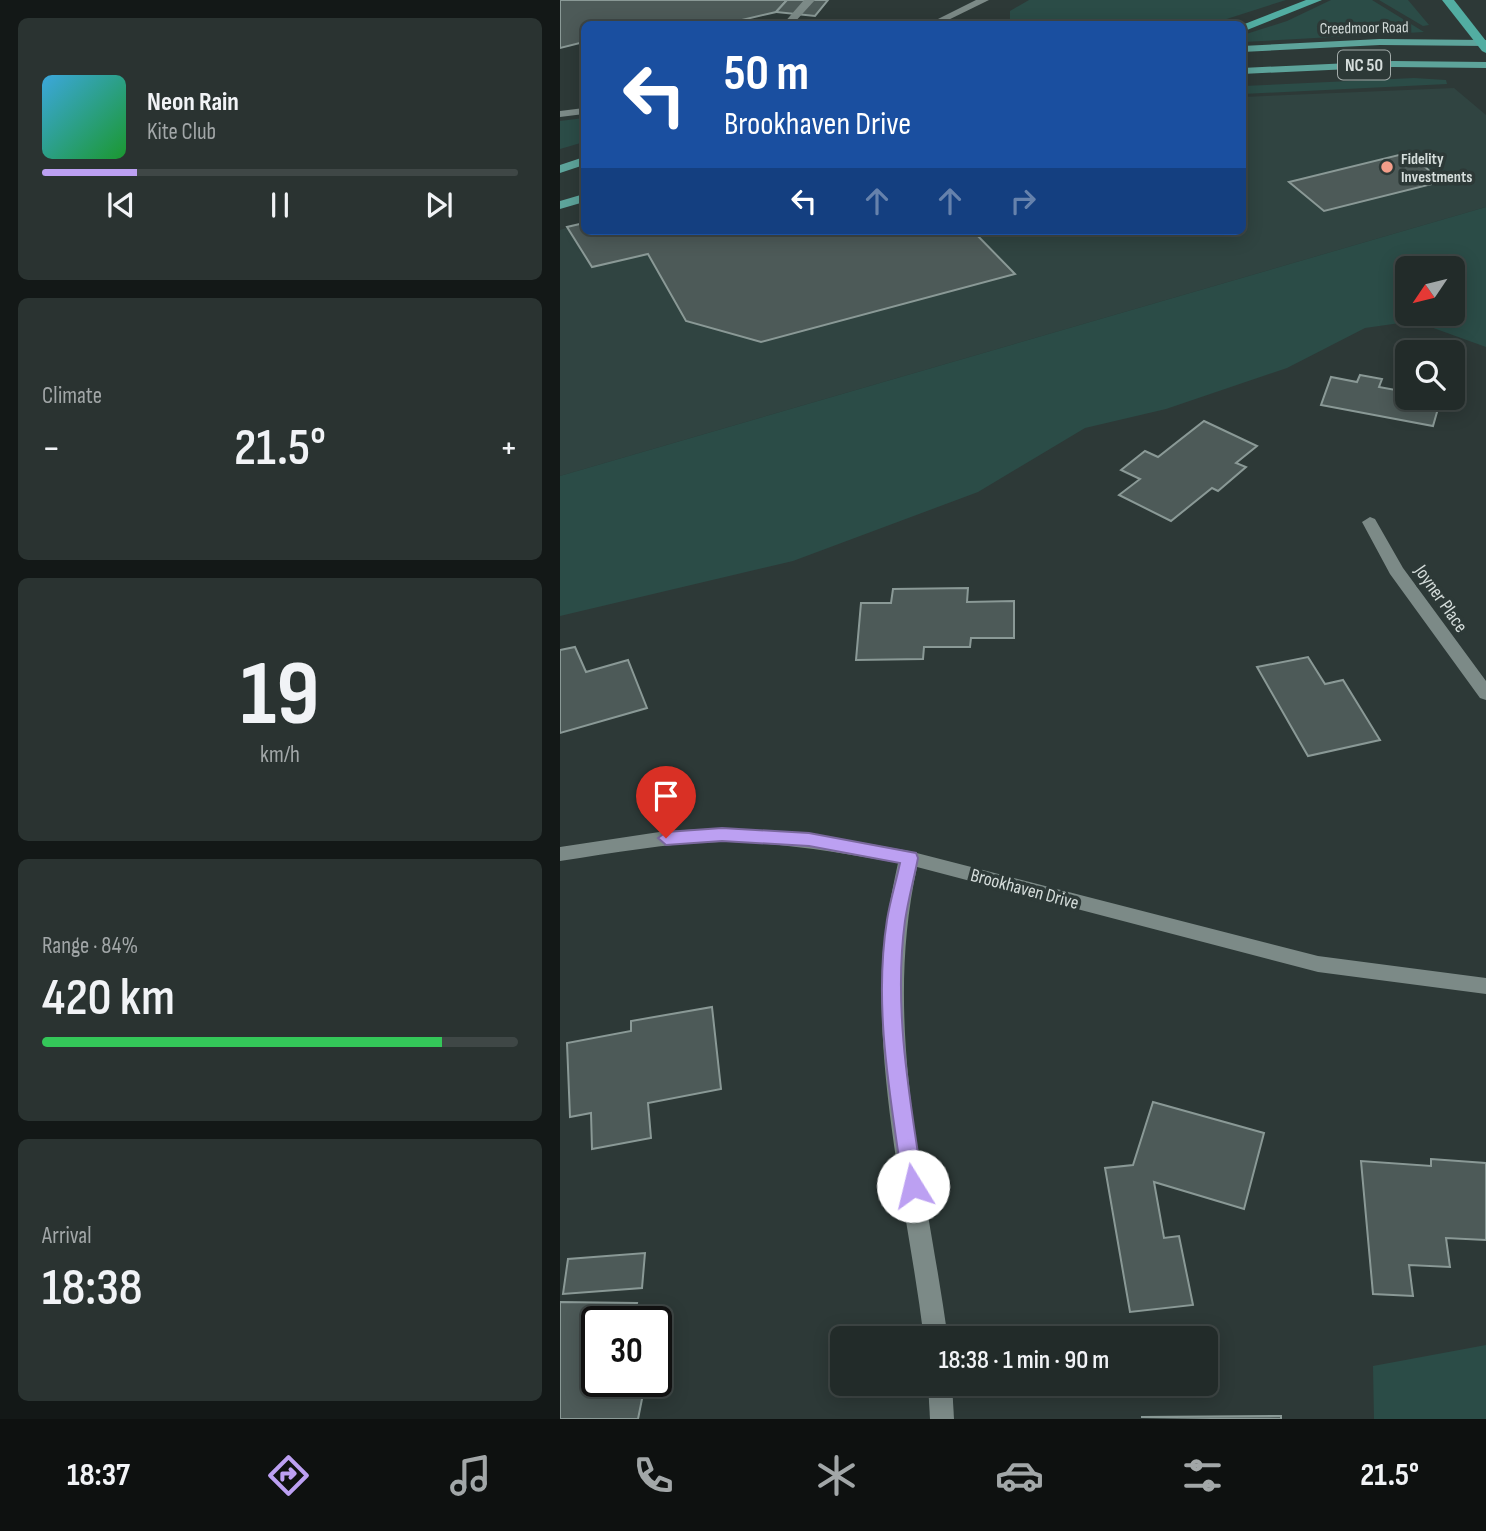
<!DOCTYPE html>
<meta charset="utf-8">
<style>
body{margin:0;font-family:"Sofia Sans Condensed",sans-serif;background:#2a3331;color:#f1f3f6;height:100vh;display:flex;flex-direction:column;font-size:26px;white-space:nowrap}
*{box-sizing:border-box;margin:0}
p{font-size:23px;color:#a2a7a8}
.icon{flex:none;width:38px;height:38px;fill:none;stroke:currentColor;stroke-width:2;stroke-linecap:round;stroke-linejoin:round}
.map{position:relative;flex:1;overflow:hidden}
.sheet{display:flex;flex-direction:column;gap:18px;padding:18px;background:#131817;width:560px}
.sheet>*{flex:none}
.banner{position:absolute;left:21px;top:21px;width:665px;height:214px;border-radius:10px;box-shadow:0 4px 18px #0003,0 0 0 2px #3f4746;background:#1a4fa0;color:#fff;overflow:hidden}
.needle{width:46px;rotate:235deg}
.fabs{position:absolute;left:835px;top:256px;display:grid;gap:14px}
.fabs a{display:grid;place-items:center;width:70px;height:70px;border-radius:10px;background:#222b29;box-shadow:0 4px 18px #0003,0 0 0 2px #3f4746;font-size:35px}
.speed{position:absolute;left:21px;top:1306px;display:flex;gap:14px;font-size:35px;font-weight:700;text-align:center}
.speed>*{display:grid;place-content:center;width:91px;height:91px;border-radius:50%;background:#222b29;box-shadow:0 4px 18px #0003,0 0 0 2px #3f4746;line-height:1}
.speed .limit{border:4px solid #111;border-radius:10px;background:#fff;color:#111}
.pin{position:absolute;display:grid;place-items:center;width:60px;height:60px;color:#fff;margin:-72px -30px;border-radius:50% 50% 50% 0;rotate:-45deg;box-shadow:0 0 7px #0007}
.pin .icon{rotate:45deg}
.me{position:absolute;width:77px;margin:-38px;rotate:351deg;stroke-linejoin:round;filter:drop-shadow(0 0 5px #0008)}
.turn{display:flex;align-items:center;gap:24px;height:147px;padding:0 28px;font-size:32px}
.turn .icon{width:91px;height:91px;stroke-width:2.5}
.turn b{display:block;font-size:49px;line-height:60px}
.lanes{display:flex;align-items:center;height:66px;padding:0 28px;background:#0003;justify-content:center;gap:35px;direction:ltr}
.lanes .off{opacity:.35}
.big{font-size:52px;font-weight:600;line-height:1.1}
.sheet .card{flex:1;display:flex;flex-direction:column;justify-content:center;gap:10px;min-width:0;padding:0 24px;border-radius:10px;background:#2a3331}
.sheet .dial{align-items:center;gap:0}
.dial b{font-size:91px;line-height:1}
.song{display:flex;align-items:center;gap:21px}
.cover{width:84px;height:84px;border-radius:10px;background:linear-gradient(135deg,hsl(200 70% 55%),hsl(130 70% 35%))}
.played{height:7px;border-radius:4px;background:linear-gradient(90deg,#bca0f2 20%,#3f4746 20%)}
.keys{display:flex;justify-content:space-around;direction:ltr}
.heat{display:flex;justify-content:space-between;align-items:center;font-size:38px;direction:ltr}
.charge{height:10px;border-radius:5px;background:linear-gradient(90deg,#34c759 84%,#3f4746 0)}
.trip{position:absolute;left:270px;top:1326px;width:388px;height:70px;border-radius:10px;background:#222b29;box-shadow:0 4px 18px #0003,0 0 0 2px #3f4746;font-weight:600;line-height:70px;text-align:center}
.tabs{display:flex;height:112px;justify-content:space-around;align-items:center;background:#0e1110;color:#a2a7a8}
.tabs .icon{width:49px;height:49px}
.tabs .active{color:#bca0f2}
.tabs b{font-size:32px;color:#f1f3f6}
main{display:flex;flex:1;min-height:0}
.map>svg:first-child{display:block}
.built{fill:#304441}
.green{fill:#2b4c47;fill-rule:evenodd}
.building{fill:#4d5a58;stroke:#8a9996;stroke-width:2}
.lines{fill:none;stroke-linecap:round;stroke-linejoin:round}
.service{fill:#7c8a87;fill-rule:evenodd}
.minor{fill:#7c8a87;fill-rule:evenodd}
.primary{fill:#5da49b;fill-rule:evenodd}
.trunk{fill:#52ada2;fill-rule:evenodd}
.route{fill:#bca0f2;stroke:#7a689d;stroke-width:2}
.poi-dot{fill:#f49e8a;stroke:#2d3937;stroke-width:2.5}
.labels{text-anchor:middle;stroke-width:7;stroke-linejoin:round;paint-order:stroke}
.far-street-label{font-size:16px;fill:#d5dddb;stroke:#2d3937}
.far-poi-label{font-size:16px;font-weight:bold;fill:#d5dddb;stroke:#2d3937;text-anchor:start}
.shield{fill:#2d3937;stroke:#a3acaa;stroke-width:2}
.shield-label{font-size:18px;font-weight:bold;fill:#d5dddb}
.street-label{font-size:19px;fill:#d5dddb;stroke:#2d3937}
</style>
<main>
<section class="sheet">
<div class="card">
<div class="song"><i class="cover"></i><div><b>Neon Rain</b><p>Kite Club</p></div></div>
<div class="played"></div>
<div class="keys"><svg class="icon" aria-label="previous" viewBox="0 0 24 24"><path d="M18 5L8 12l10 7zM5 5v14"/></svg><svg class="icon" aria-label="pause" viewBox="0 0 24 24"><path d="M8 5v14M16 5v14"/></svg><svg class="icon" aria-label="next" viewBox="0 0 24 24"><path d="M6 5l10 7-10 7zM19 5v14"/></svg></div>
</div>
<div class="card"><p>Climate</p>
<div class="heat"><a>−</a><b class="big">21.5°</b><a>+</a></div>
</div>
<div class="card dial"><b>19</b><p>km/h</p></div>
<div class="card"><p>Range · 84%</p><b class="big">420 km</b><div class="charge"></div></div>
<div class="card"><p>Arrival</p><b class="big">18:38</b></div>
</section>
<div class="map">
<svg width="926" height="1419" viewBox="0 0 926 1419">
<rect width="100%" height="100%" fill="#2d3937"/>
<path class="built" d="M 894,88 L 926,115 L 926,207 L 0,476 L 0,230 L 24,222 L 24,231 L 682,231 L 683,97 Z"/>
<g class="green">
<path d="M 469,0 L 726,0 L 651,24 L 443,24 L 450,23 L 450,11 Z"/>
<path d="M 771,0 L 812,0 L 864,32 L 683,42 L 683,35 L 727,21 Z"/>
<path d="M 819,0 L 848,0 L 869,25 L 863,26 Z"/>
<path d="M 854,78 L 886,80 L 887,84 L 683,94 L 683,86 Z"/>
<path d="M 24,118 L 24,142 L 0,149 L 0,121 Z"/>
<path d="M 926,207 L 926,347 L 854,321 L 805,328 L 727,368 L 606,409 L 525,428 L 418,492 L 233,561 L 0,616 L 0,476 ZM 847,268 L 892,268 L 892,313 L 847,313 Z"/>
<path d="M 926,1345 L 926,1419 L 814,1419 L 813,1366 Z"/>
</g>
<g class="building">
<path d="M 0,0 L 227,0 L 216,12 L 165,24 L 24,24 L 24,42 L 0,48 Z"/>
<path d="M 227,0 L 268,0 L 255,16 L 216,12 Z"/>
<path d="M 851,152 L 880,182 L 764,211 L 729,182 Z"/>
<path d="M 24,223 L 24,231 L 413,231 L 455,274 L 201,342 L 126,321 L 88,254 L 32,267 L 7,227 Z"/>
<path d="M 800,375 L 822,379 L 819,387 L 847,392 L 847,397 L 881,398 L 873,426 L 761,405 L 771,377 L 797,382 Z"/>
<path d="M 644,421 L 697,446 L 676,463 L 686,467 L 658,491 L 652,488 L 611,521 L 559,495 L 580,479 L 561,470 L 585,451 L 598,457 Z"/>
<path d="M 408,588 L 407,602 L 454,601 L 454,638 L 411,638 L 410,647 L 364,647 L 363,659 L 296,660 L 301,603 L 331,603 L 333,589 Z"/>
<path d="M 15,647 L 26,672 L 68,660 L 87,708 L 0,733 L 0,650 Z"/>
<path d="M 748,657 L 765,684 L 783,680 L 820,740 L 748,756 L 697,667 Z"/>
<path d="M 152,1007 L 161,1089 L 88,1103 L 91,1138 L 32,1149 L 31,1113 L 10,1117 L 7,1043 L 71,1031 L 71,1021 Z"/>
<path d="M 593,1102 L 704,1133 L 684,1209 L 594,1182 L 604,1238 L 619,1236 L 633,1305 L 570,1312 L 545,1168 L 573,1165 Z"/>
<path d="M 871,1159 L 926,1163 L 926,1240 L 886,1238 L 890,1267 L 849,1265 L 853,1296 L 813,1294 L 801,1161 L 871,1166 Z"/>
<path d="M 85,1253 L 82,1288 L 3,1294 L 8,1259 Z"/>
<path d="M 0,1302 L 77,1303 L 73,1321 L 37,1321 L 37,1381 L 61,1381 L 59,1394 L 83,1394 L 78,1419 L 0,1419 Z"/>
<path d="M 721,1416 L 721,1419 L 581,1417 Z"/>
</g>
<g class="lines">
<path class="service" d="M 244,0 L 255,0 L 233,24 L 223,24 Z"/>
<g class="minor">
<path d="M 416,0 L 429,0 L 380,24 L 368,24 Z"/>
<path d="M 24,108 L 24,114 L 0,117 L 0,111 Z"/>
<path d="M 810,517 L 815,519 L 843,568 L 926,681 L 926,700 L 920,698 L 830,574 L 802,522 Z"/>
<path d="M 162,828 L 249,833 L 349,851 L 758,956 L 926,978 L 926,994 L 758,972 L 357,867 C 322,1027 366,1180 388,1339 L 364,1339 C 349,1218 318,1097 322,974 C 323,936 330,900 338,863 C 280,853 221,842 161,842 C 107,843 53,853 0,861 L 0,847 L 106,831 Z"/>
<path d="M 368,1384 L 392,1384 L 394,1419 L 370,1419 Z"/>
</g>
<g class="primary">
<path d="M 820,39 L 926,40 L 926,46 L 820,45 L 682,52 L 682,46 Z"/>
<path d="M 833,61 L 926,62 L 926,68 L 833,67 L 682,74 L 682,68 Z"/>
<path d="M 24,157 L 24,165 L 0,173 L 0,165 Z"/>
<path d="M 24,194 L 24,202 L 0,209 L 0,201 Z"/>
</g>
<g class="trunk">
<path d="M 746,0 L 762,0 L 682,32 L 682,25 Z"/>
<path d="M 882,0 L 894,0 L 926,41 L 926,53 L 922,51 Z"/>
</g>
</g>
<path class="route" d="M 162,828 L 249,833 L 356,853 L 358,858 C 354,879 348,900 345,921 C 333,1008 350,1100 363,1186 L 360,1193 L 353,1196 L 346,1193 L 343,1186 C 331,1100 313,1008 327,920 C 330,901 336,882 340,863 L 249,846 L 162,841 L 106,845 L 98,838 L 106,832 Z"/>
<circle class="poi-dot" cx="827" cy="167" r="7"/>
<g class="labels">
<g class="far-street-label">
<text transform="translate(804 27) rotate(-1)" y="6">Creedmoor Road</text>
</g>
<g class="far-poi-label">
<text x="841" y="164">Fidelity<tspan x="841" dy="18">Investments</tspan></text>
</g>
<rect class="shield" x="778" y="50.5" width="52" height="29" rx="5"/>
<g class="shield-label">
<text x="804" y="71">NC 50</text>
</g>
<g class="street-label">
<text transform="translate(882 598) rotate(55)" y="7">Joyner Place</text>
<text transform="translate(465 888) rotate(15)" y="7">Brookhaven Drive</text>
</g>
</g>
</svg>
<div class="fabs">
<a><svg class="needle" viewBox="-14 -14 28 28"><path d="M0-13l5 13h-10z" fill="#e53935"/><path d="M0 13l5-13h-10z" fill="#a2a7a8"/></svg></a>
<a><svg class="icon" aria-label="search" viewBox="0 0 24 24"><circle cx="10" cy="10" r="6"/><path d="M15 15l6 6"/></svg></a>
</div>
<div class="speed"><div class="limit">30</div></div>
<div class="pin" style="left:106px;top:838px;background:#d93025"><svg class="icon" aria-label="arrive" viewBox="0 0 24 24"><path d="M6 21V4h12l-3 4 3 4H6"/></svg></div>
<svg class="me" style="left:353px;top:1186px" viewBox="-20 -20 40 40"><circle r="19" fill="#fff"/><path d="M0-13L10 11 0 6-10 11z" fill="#bca0f2"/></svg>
<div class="trip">18:38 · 1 min · 90 m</div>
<div class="banner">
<div class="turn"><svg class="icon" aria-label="left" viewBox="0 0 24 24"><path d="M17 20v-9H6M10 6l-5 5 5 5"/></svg><div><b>50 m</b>Brookhaven Drive</div></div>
<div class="lanes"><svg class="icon" aria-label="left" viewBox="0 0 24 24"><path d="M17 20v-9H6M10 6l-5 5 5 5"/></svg><svg class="icon off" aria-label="ahead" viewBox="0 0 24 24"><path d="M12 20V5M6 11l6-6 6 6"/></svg><svg class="icon off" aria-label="ahead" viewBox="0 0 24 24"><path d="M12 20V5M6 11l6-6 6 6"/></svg><svg class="icon off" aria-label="right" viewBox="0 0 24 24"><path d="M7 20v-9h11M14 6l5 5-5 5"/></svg></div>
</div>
</div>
</main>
<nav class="tabs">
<b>18:37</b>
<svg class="icon active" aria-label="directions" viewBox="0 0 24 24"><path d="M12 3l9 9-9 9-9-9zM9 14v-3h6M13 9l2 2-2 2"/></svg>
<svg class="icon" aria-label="music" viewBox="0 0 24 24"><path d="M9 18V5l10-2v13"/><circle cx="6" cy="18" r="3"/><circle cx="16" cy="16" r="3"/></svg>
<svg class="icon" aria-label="phone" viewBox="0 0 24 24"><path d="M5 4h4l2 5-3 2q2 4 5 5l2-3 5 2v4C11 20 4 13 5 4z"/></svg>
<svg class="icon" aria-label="climate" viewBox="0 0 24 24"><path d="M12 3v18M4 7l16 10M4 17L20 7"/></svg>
<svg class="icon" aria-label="car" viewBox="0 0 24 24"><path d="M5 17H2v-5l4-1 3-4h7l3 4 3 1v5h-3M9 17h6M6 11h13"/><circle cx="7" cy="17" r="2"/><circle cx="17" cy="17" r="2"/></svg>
<svg class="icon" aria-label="filters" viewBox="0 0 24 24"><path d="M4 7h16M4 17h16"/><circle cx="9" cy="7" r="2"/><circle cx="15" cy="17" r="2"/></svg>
<b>21.5°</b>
</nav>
